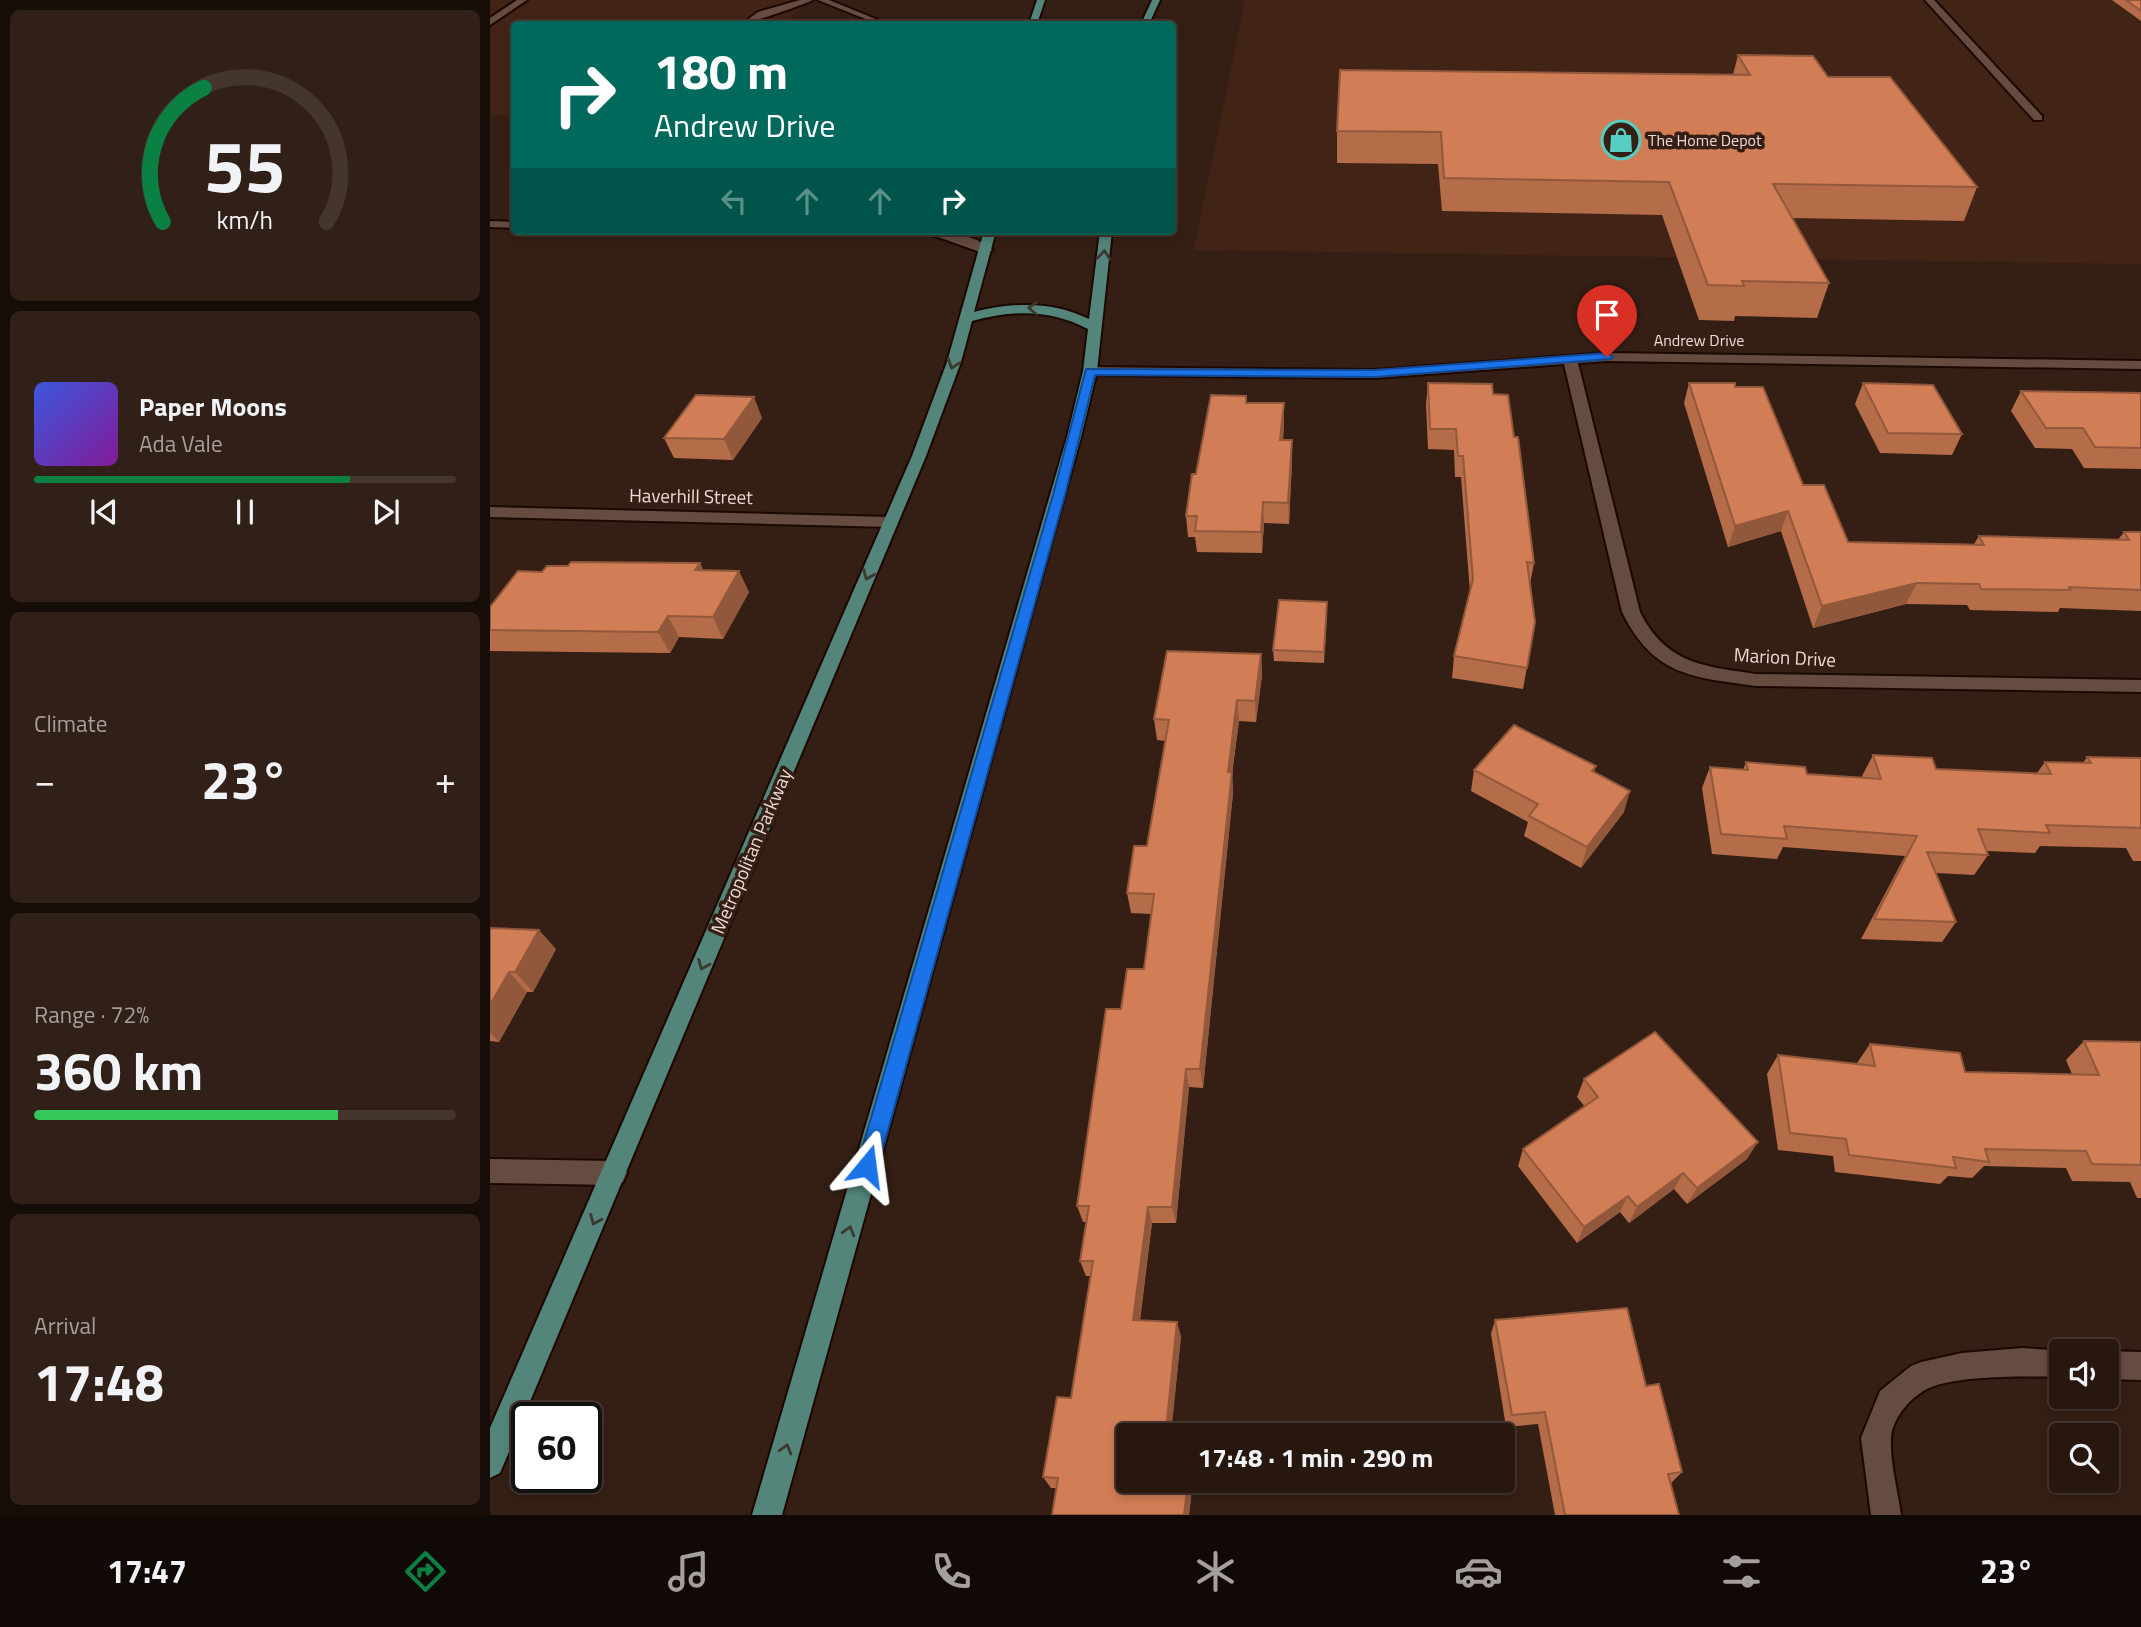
<!DOCTYPE html>
<meta charset="utf-8">
<style>
body{margin:0;font-family:"Titillium Web",sans-serif;background:#302018;color:#f1f3f6;height:100vh;display:flex;flex-direction:column;font-size:26px;white-space:nowrap}
*{box-sizing:border-box;margin:0}
p{font-size:23px;color:#a59f9e}
.icon{flex:none;width:38px;height:38px;fill:none;stroke:currentColor;stroke-width:2;stroke-linecap:round;stroke-linejoin:round}
.map{position:relative;flex:1;overflow:hidden}
.side{display:flex;flex-direction:column;gap:10px;padding:10px;background:#160d08;width:490px}
.side>*{flex:none}
.top-card{position:absolute;left:21px;top:21px;width:665px;height:214px;border-radius:7px;box-shadow:0 4px 10px #0003,0 0 0 2px #44362f;background:#00695c;color:#fff;overflow:hidden}
.tools{position:absolute;left:1559px;top:1339px;display:grid;gap:14px}
.tools a{display:grid;place-items:center;width:70px;height:70px;border-radius:7px;background:#28170f;box-shadow:0 4px 10px #0003,0 0 0 2px #44362f;font-size:35px}
.speed{position:absolute;left:21px;top:1402px;display:flex;gap:14px;font-size:35px;font-weight:700;text-align:center}
.speed>*{display:grid;place-content:center;width:91px;height:91px;border-radius:50%;background:#28170f;box-shadow:0 4px 10px #0003,0 0 0 2px #44362f;line-height:1}
.speed .limit{border:4px solid #111;border-radius:10px;background:#fff;color:#111}
.pin{position:absolute;display:grid;place-items:center;width:60px;height:60px;color:#fff;margin:-72px -30px;border-radius:50% 50% 50% 0;rotate:-45deg;box-shadow:0 0 7px #0007}
.pin .icon{rotate:45deg}
.me{position:absolute;width:77px;margin:-38px;rotate:16deg;stroke-linejoin:round;filter:drop-shadow(0 0 5px #0008)}
.turn{display:flex;align-items:center;gap:24px;height:147px;padding:0 28px;font-size:32px}
.turn .icon{width:91px;height:91px;stroke-width:2.5}
.turn b{display:block;font-size:49px;line-height:60px}
.lanes{display:flex;align-items:center;height:66px;padding:0 28px;background:#0003;justify-content:center;gap:35px;direction:ltr}
.lanes .off{opacity:.35}
.big{font-size:52px;font-weight:700;line-height:1.1}
.side .tile{flex:1;display:flex;flex-direction:column;justify-content:center;gap:10px;min-width:0;padding:0 24px;border-radius:10px;background:#302018}
.side .dial{align-items:center;gap:0}
.dial svg{height:182px;overflow:visible;fill:none;stroke:#44362f;stroke-width:7;stroke-linecap:round;text-anchor:middle}
.dial text{fill:#f1f3f6;stroke:none}
.song{display:flex;align-items:center;gap:21px}
.cover{width:84px;height:84px;border-radius:10px;background:linear-gradient(135deg,hsl(230 70% 55%),hsl(290 70% 35%))}
.played{height:7px;border-radius:4px;background:linear-gradient(90deg,#0b8043 75%,#44362f 75%)}
.keys{display:flex;justify-content:space-around;direction:ltr}
.heat{display:flex;justify-content:space-between;align-items:center;font-size:38px;direction:ltr}
.charge{height:10px;border-radius:5px;background:linear-gradient(90deg,#34c759 72%,#44362f 0)}
.trip{position:absolute;left:626px;top:1423px;width:399px;height:70px;border-radius:7px;background:#28170f;box-shadow:0 4px 10px #0003,0 0 0 2px #44362f;font-weight:700;line-height:70px;text-align:center}
.tabs{display:flex;height:112px;justify-content:space-around;align-items:center;background:#100906;color:#a59f9e}
.tabs .icon{width:49px;height:49px}
.tabs .current{color:#0b8043}
.tabs b{font-size:32px;color:#f1f3f6}
main{display:flex;flex:1;min-height:0}
.map>svg:first-child{display:block}
.built{fill:#412416}
.lines{fill:none;stroke-linecap:round;stroke-linejoin:round}
.service-casing{stroke:#1c0802;stroke-width:4}
.minor-casing{stroke:#1c0802;stroke-width:4}
.primary-casing{stroke:#1c0802;stroke-width:4}
.service{fill:#654b40;fill-rule:evenodd}
.minor{fill:#654b40;fill-rule:evenodd}
.primary{fill:#54857b;fill-rule:evenodd}
.wall{fill:#b46c49}
.shaded-wall{fill:#92583c}
.building{fill:#d17d55;stroke:#92583c;stroke-width:2}
.oneway{stroke:#3d382e}
.route{fill:#1a73e8;stroke:#114b97;stroke-width:2}
.labels{text-anchor:middle;stroke-width:7;stroke-linejoin:round;paint-order:stroke}
.far-poi-label{font-size:16px;fill:#eadad3;stroke:#351f14;text-anchor:start}
.far-street-label{font-size:16px;fill:#eadad3;stroke:#351f14}
.street-label{font-size:19px;fill:#eadad3;stroke:#351f14}
</style>
<main>
<section class="side">
<div class="tile dial"><svg viewBox="0 0 100 80">
<path d="M14 69A42 42 0 1 1 86 69"/>
<path d="M14 69A42 42 0 0 1 32 10" stroke="#0b8043"/>
<text x="50" y="56" font-size="32" font-weight="700">55</text>
<text x="50" y="72" font-size="11">km/h</text>
</svg></div>
<div class="tile">
<div class="song"><i class="cover"></i><div><b>Paper Moons</b><p>Ada Vale</p></div></div>
<div class="played"></div>
<div class="keys"><svg class="icon" aria-label="previous" viewBox="0 0 24 24"><path d="M18 5L8 12l10 7zM5 5v14"/></svg><svg class="icon" aria-label="pause" viewBox="0 0 24 24"><path d="M8 5v14M16 5v14"/></svg><svg class="icon" aria-label="next" viewBox="0 0 24 24"><path d="M6 5l10 7-10 7zM19 5v14"/></svg></div>
</div>
<div class="tile"><p>Climate</p>
<div class="heat"><a>−</a><b class="big">23°</b><a>+</a></div>
</div>
<div class="tile"><p>Range · 72%</p><b class="big">360 km</b><div class="charge"></div></div>
<div class="tile"><p>Arrival</p><b class="big">17:48</b></div>
</section>
<div class="map">
<svg width="1651" height="1515" viewBox="0 0 1651 1515">
<rect width="100%" height="100%" fill="#351f14"/>
<g class="built">
<path d="M 0,0 L 319,0 L 294,24 L 24,24 L 24,115 L 0,115 Z"/>
<path d="M 755,0 L 1651,0 L 1651,264 L 704,250 Z"/>
</g>
<g class="lines">
<defs>
<g id="service">
<path d="M 27,0 L 37,0 L 0,25 L 0,18 Z"/>
<path d="M 310,0 L 323,0 C 316,4 257,24 252,24 L 268,12 Z"/>
<path d="M 328,0 L 339,0 L 398,24 L 388,24 Z"/>
<path d="M 1435,0 L 1444,0 L 1552,116 L 1552,120 L 1544,120 Z"/>
<path d="M 0,221 L 24,222 L 24,228 L 0,227 Z"/>
<path d="M 431,231 C 455,231 484,234 503,250 L 493,253 Z"/>
</g>
<g id="minor">
<path d="M 1117,353 L 1651,361 L 1651,369 L 1117,361 L 1088,363 L 1150,612 C 1176,664 1213,666 1266,674 L 1651,680 L 1651,692 L 1266,686 C 1201,677 1164,676 1132,612 L 1074,364 L 884,378 L 600,375 L 593,371 L 600,367 L 884,370 Z"/>
<path d="M 0,507 L 400,517 L 408,522 L 400,527 L 0,517 Z"/>
<path d="M 0,1159 L 124,1161 L 133,1164 L 137,1173 L 133,1182 L 124,1185 L 0,1183 Z"/>
<path d="M 1532,1348 L 1577,1351 L 1572,1351 L 1572,1377 C 1540,1376 1464,1375 1437,1389 C 1420,1398 1401,1419 1401,1440 C 1400,1464 1408,1491 1411,1515 L 1381,1515 L 1371,1438 L 1390,1391 L 1421,1366 L 1431,1362 L 1472,1353 Z"/>
<path d="M 1617,1351 L 1651,1352 L 1651,1380 L 1617,1379 Z"/>
</g>
<g id="primary">
<path d="M 547,0 L 555,0 L 547,24 L 539,24 Z"/>
<path d="M 662,0 L 670,0 L 659,24 L 651,24 Z"/>
<path d="M 494,231 L 506,231 L 484,312 C 523,302 563,301 599,319 L 610,231 L 622,231 L 607,371 L 591,437 L 292,1515 L 262,1515 L 577,437 L 593,371 L 598,329 C 560,309 523,310 482,321 L 471,362 L 436,456 L 10,1473 L 0,1478 L 0,1428 L 422,456 L 457,362 Z"/>
</g>
</defs>
<use href="#service" class="service-casing"/>
<use href="#minor" class="minor-casing"/>
<use href="#primary" class="primary-casing"/>
<use href="#service" class="service"/>
<use href="#minor" class="minor"/>
<use href="#primary" class="primary"/>
</g>
<g class="wall">
<path d="M 1622,0 L 1651,0 L 1651,21 Z"/>
<path d="M 1248,55 L 1338,77 L 1487,187 L 1474,221 L 1302,218 L 1339,283 L 1327,318 L 1245,316 L 1244,321 L 1209,320 L 1172,215 L 952,211 L 948,164 L 847,163 L 847,131 L 1243,75 Z"/>
<path d="M 938,383 L 1003,394 L 1024,437 L 1044,563 L 1040,584 L 1045,622 L 1033,689 L 962,678 L 964,656 L 980,592 L 971,477 L 965,477 L 964,450 L 938,449 L 936,404 Z"/>
<path d="M 1199,383 L 1245,387 L 1313,485 L 1358,542 L 1484,544 L 1489,536 L 1628,540 L 1634,532 L 1651,532 L 1651,611 L 1570,608 L 1568,612 L 1480,610 L 1477,605 L 1416,604 L 1323,628 L 1291,531 L 1238,547 L 1194,403 Z"/>
<path d="M 1373,383 L 1472,434 L 1462,455 L 1390,453 L 1365,404 Z"/>
<path d="M 1531,391 L 1651,393 L 1651,469 L 1594,468 L 1582,449 L 1545,448 L 1521,411 Z"/>
<path d="M 756,396 L 757,403 L 794,424 L 793,440 L 802,440 L 802,461 L 799,524 L 774,523 L 772,553 L 707,552 L 705,537 L 698,537 L 696,516 L 706,474 Z"/>
<path d="M 272,418 L 243,460 L 184,458 L 174,438 Z"/>
<path d="M 214,570 L 259,592 L 233,639 L 189,637 L 180,653 L 0,651 L 0,607 L 52,572 Z"/>
<path d="M 837,612 L 834,663 L 784,661 L 783,650 Z"/>
<path d="M 771,654 L 772,675 L 766,722 L 749,721 L 742,774 L 743,793 L 713,1088 L 699,1087 L 686,1223 L 662,1223 L 650,1321 L 691,1336 L 681,1431 L 703,1432 L 704,1435 L 639,1435 L 639,1480 L 703,1480 L 699,1515 L 562,1515 L 567,1488 L 561,1488 L 553,1477 L 581,1398 L 601,1276 L 596,1276 L 590,1261 L 596,1222 L 593,1222 L 587,1206 L 631,1009 L 654,969 L 661,914 L 641,913 L 637,893 L 657,846 L 676,741 L 667,740 L 664,719 Z"/>
<path d="M 1383,755 L 1446,769 L 1547,773 L 1555,762 L 1593,763 L 1597,757 L 1651,758 L 1651,861 L 1643,861 L 1636,848 L 1550,846 L 1545,853 L 1497,851 L 1498,855 L 1484,875 L 1446,873 L 1466,922 L 1452,942 L 1371,939 L 1415,856 L 1293,847 L 1287,859 L 1222,854 L 1212,788 L 1220,767 L 1253,770 L 1256,762 L 1317,774 L 1373,778 L 1372,776 Z"/>
<path d="M 1106,766 L 1104,772 L 1134,812 L 1091,868 L 1034,836 L 1038,822 L 981,791 L 984,770 Z"/>
<path d="M 0,928 L 66,949 L 43,992 L 37,992 L 9,1042 L 0,1041 Z"/>
<path d="M 1594,1041 L 1651,1042 L 1651,1198 L 1647,1198 L 1640,1182 L 1582,1181 L 1576,1168 L 1494,1166 L 1482,1178 L 1458,1176 L 1450,1184 L 1345,1172 L 1343,1156 L 1288,1150 L 1277,1074 L 1288,1055 L 1367,1064 L 1367,1063 L 1380,1044 L 1475,1072 L 1582,1074 L 1576,1060 Z"/>
<path d="M 1094,1079 L 1257,1159 L 1197,1204 L 1184,1189 L 1139,1223 L 1130,1212 L 1087,1243 L 1028,1166 L 1033,1149 L 1095,1107 L 1087,1097 Z"/>
<path d="M 1005,1320 L 1156,1386 L 1192,1472 L 1181,1483 L 1189,1515 L 1065,1515 L 1048,1424 L 1016,1427 L 1001,1334 Z"/>
</g>
<g class="shaded-wall">
<path d="M 264,397 L 272,418 L 243,460 L 234,439 Z"/>
<path d="M 794,403 L 794,424 L 791,460 L 790,440 Z"/>
<path d="M 802,440 L 802,461 L 799,524 L 798,503 Z"/>
<path d="M 773,502 L 774,523 L 772,553 L 771,532 Z"/>
<path d="M 1298,511 L 1291,531 L 1238,547 L 1245,526 Z"/>
<path d="M 210,563 L 220,584 L 205,570 Z"/>
<path d="M 249,571 L 259,592 L 233,639 L 223,617 Z"/>
<path d="M 1427,583 L 1416,604 L 1323,628 L 1332,606 Z"/>
<path d="M 178,616 L 189,637 L 180,653 L 168,632 Z"/>
<path d="M 771,654 L 772,675 L 766,722 L 765,701 Z"/>
<path d="M 747,700 L 749,721 L 742,774 L 743,793 L 713,1088 L 710,1069 L 738,772 Z"/>
<path d="M 1140,791 L 1134,812 L 1091,868 L 1097,847 Z"/>
<path d="M 49,930 L 66,949 L 43,992 L 25,972 Z"/>
<path d="M 19,972 L 37,992 L 9,1042 L 0,1033 L 0,1005 Z"/>
<path d="M 696,1069 L 699,1087 L 686,1223 L 682,1207 Z"/>
<path d="M 1268,1142 L 1257,1159 L 1197,1204 L 1207,1188 Z"/>
<path d="M 1193,1173 L 1184,1189 L 1139,1223 L 1147,1207 Z"/>
<path d="M 1138,1196 L 1130,1212 L 1087,1243 L 1094,1227 Z"/>
<path d="M 658,1207 L 662,1223 L 648,1334 L 643,1320 Z"/>
<path d="M 687,1322 L 691,1336 L 681,1435 L 676,1430 Z"/>
<path d="M 698,1480 L 703,1480 L 699,1515 L 694,1515 Z"/>
</g>
<g class="building">
<path d="M 1636,0 L 1651,0 L 1651,11 Z"/>
<path d="M 1248,55 L 1323,56 L 1338,77 L 1400,77 L 1487,187 L 1283,184 L 1339,283 L 1252,281 L 1254,286 L 1218,285 L 1179,182 L 954,178 L 951,132 L 847,131 L 850,70 L 1260,75 Z"/>
<path d="M 938,383 L 1002,384 L 1003,394 L 1018,395 L 1024,437 L 1028,437 L 1044,563 L 1037,562 L 1045,622 L 1037,668 L 964,656 L 983,579 L 973,456 L 968,456 L 966,429 L 940,429 Z"/>
<path d="M 1199,383 L 1245,383 L 1245,387 L 1273,387 L 1313,485 L 1334,485 L 1358,542 L 1494,545 L 1489,536 L 1639,540 L 1634,532 L 1651,532 L 1651,590 L 1579,587 L 1581,590 L 1491,589 L 1489,584 L 1427,583 L 1332,606 L 1298,511 L 1245,526 Z"/>
<path d="M 1373,383 L 1443,385 L 1472,434 L 1398,433 Z"/>
<path d="M 1531,391 L 1651,393 L 1651,448 L 1605,447 L 1593,428 L 1556,428 Z"/>
<path d="M 206,395 L 264,397 L 234,439 L 174,438 Z"/>
<path d="M 721,395 L 756,396 L 756,403 L 794,403 L 790,440 L 802,440 L 798,503 L 773,502 L 771,532 L 705,531 L 707,516 L 696,516 L 702,474 L 706,474 Z"/>
<path d="M 81,562 L 210,563 L 205,570 L 249,571 L 223,617 L 178,616 L 168,632 L 0,630 L 0,607 L 28,571 L 52,572 L 57,566 L 78,566 Z"/>
<path d="M 789,600 L 837,602 L 834,652 L 783,650 Z"/>
<path d="M 677,651 L 771,654 L 765,701 L 747,700 L 738,772 L 742,772 L 710,1069 L 696,1069 L 682,1207 L 658,1207 L 643,1320 L 687,1322 L 676,1430 L 703,1432 L 703,1435 L 639,1435 L 639,1480 L 698,1480 L 694,1515 L 562,1515 L 568,1478 L 553,1477 L 567,1397 L 581,1398 L 603,1261 L 590,1261 L 599,1206 L 587,1206 L 616,1009 L 631,1009 L 637,969 L 654,969 L 664,894 L 637,893 L 644,846 L 657,846 L 679,720 L 664,719 Z"/>
<path d="M 1024,725 L 1106,766 L 1102,771 L 1140,791 L 1097,847 L 1039,816 L 1048,804 L 984,770 Z"/>
<path d="M 1383,755 L 1442,758 L 1446,769 L 1561,774 L 1555,762 L 1601,763 L 1597,757 L 1651,758 L 1651,828 L 1556,825 L 1560,833 L 1488,829 L 1498,855 L 1437,852 L 1466,922 L 1384,919 L 1427,836 L 1294,826 L 1297,839 L 1231,834 L 1220,767 L 1258,770 L 1256,762 L 1315,767 L 1317,774 L 1391,779 Z"/>
<path d="M 0,928 L 49,930 L 25,972 L 19,972 L 0,1005 Z"/>
<path d="M 1165,1032 L 1268,1142 L 1207,1188 L 1193,1173 L 1147,1207 L 1138,1196 L 1094,1227 L 1033,1149 L 1108,1097 L 1094,1079 Z"/>
<path d="M 1594,1041 L 1651,1042 L 1651,1165 L 1602,1164 L 1596,1151 L 1495,1149 L 1499,1162 L 1463,1157 L 1466,1168 L 1359,1155 L 1356,1139 L 1300,1133 L 1288,1055 L 1385,1066 L 1380,1044 L 1470,1053 L 1475,1072 L 1609,1075 Z"/>
<path d="M 1137,1308 L 1156,1386 L 1169,1384 L 1192,1472 L 1178,1474 L 1189,1515 L 1075,1515 L 1055,1412 L 1022,1415 L 1005,1320 Z"/>
</g>
<defs><path id="oneway-chevron" d="M-2-3.5L2.5 0L-2 3.5" fill="none" stroke-width="1.6" stroke-linecap="round" stroke-linejoin="round" transform="scale(1.75)"/></defs>
<g class="oneway">
<use href="#oneway-chevron" transform="translate(614 255) rotate(-86)"/>
<use href="#oneway-chevron" transform="translate(543 308) rotate(-177)"/>
<use href="#oneway-chevron" transform="translate(463 364) rotate(109)"/>
<use href="#oneway-chevron" transform="translate(378 575) rotate(113)"/>
<use href="#oneway-chevron" transform="translate(213 965) rotate(113)"/>
<use href="#oneway-chevron" transform="translate(105 1220) rotate(113)"/>
<use href="#oneway-chevron" transform="translate(359 1231) rotate(-74)"/>
<use href="#oneway-chevron" transform="translate(296 1449) rotate(-74)"/>
</g>
<path class="route" d="M 1117,353 L 1123,357 L 1121,359 L 884,377 L 605,375 L 575,495 L 388,1166 L 384,1173 L 377,1176 L 370,1173 L 367,1166 L 563,495 L 596,369 L 884,370 Z"/>
<defs>
<symbol id="shop-ring" viewBox="-11 -11 22 22"><circle r="9.5" fill="#351f14" stroke="#56cec4" stroke-width="1.5"/><path d="M-5-2.5h2.3a2.7 3.5 0 0 1 5.4 0H5L5.5 6h-11ZM-1.5-2.5h3a1.5 2.3 0 0 0-3 0Z" fill="#56cec4"/></symbol>
</defs>
<g fill-rule="evenodd">
<use href="#shop-ring" x="1109" y="118" width="44" height="44"/>
</g>
<g class="labels">
<g class="far-poi-label">
<text x="1158" y="146">The Home Depot</text>
</g>
<g class="far-street-label">
<text x="1209" y="346">Andrew Drive</text>
</g>
<g class="street-label">
<text transform="translate(201 496) rotate(1)" y="7">Haverhill Street</text>
<text transform="translate(1295 657) rotate(3)" y="7">Marion Drive</text>
<text transform="translate(261 851) rotate(-67)" y="7">Metropolitan Parkway</text>
</g>
</g>
</svg>
<div class="tools">
<a><svg class="icon" aria-label="sound" viewBox="0 0 24 24"><path d="M4 9h4l5-4v14l-5-4H4zM17 9q2 3 0 6"/></svg></a>
<a><svg class="icon" aria-label="search" viewBox="0 0 24 24"><circle cx="10" cy="10" r="6"/><path d="M15 15l6 6"/></svg></a>
</div>
<div class="speed"><div class="limit">60</div></div>
<div class="pin" style="left:1117px;top:357px;background:#d93025"><svg class="icon" aria-label="arrive" viewBox="0 0 24 24"><path d="M6 21V4h12l-3 4 3 4H6"/></svg></div>
<svg class="me" style="left:377px;top:1166px" viewBox="-20 -20 40 40"><path d="M0-17L14 15 0 8-14 15z" fill="#1a73e8" stroke="#fff" stroke-width="4"/></svg>
<div class="trip">17:48 · 1 min · 290 m</div>
<div class="top-card">
<div class="turn"><svg class="icon" aria-label="right" viewBox="0 0 24 24"><path d="M7 20v-9h11M14 6l5 5-5 5"/></svg><div><b>180 m</b>Andrew Drive</div></div>
<div class="lanes"><svg class="icon off" aria-label="left" viewBox="0 0 24 24"><path d="M17 20v-9H6M10 6l-5 5 5 5"/></svg><svg class="icon off" aria-label="ahead" viewBox="0 0 24 24"><path d="M12 20V5M6 11l6-6 6 6"/></svg><svg class="icon off" aria-label="ahead" viewBox="0 0 24 24"><path d="M12 20V5M6 11l6-6 6 6"/></svg><svg class="icon" aria-label="right" viewBox="0 0 24 24"><path d="M7 20v-9h11M14 6l5 5-5 5"/></svg></div>
</div>
</div>
</main>
<nav class="tabs">
<b>17:47</b>
<svg class="icon current" aria-label="directions" viewBox="0 0 24 24"><path d="M12 3l9 9-9 9-9-9zM9 14v-3h6M13 9l2 2-2 2"/></svg>
<svg class="icon" aria-label="music" viewBox="0 0 24 24"><path d="M9 18V5l10-2v13"/><circle cx="6" cy="18" r="3"/><circle cx="16" cy="16" r="3"/></svg>
<svg class="icon" aria-label="phone" viewBox="0 0 24 24"><path d="M5 4h4l2 5-3 2q2 4 5 5l2-3 5 2v4C11 20 4 13 5 4z"/></svg>
<svg class="icon" aria-label="climate" viewBox="0 0 24 24"><path d="M12 3v18M4 7l16 10M4 17L20 7"/></svg>
<svg class="icon" aria-label="car" viewBox="0 0 24 24"><path d="M5 17H2v-5l4-1 3-4h7l3 4 3 1v5h-3M9 17h6M6 11h13"/><circle cx="7" cy="17" r="2"/><circle cx="17" cy="17" r="2"/></svg>
<svg class="icon" aria-label="filters" viewBox="0 0 24 24"><path d="M4 7h16M4 17h16"/><circle cx="9" cy="7" r="2"/><circle cx="15" cy="17" r="2"/></svg>
<b>23°</b>
</nav>
